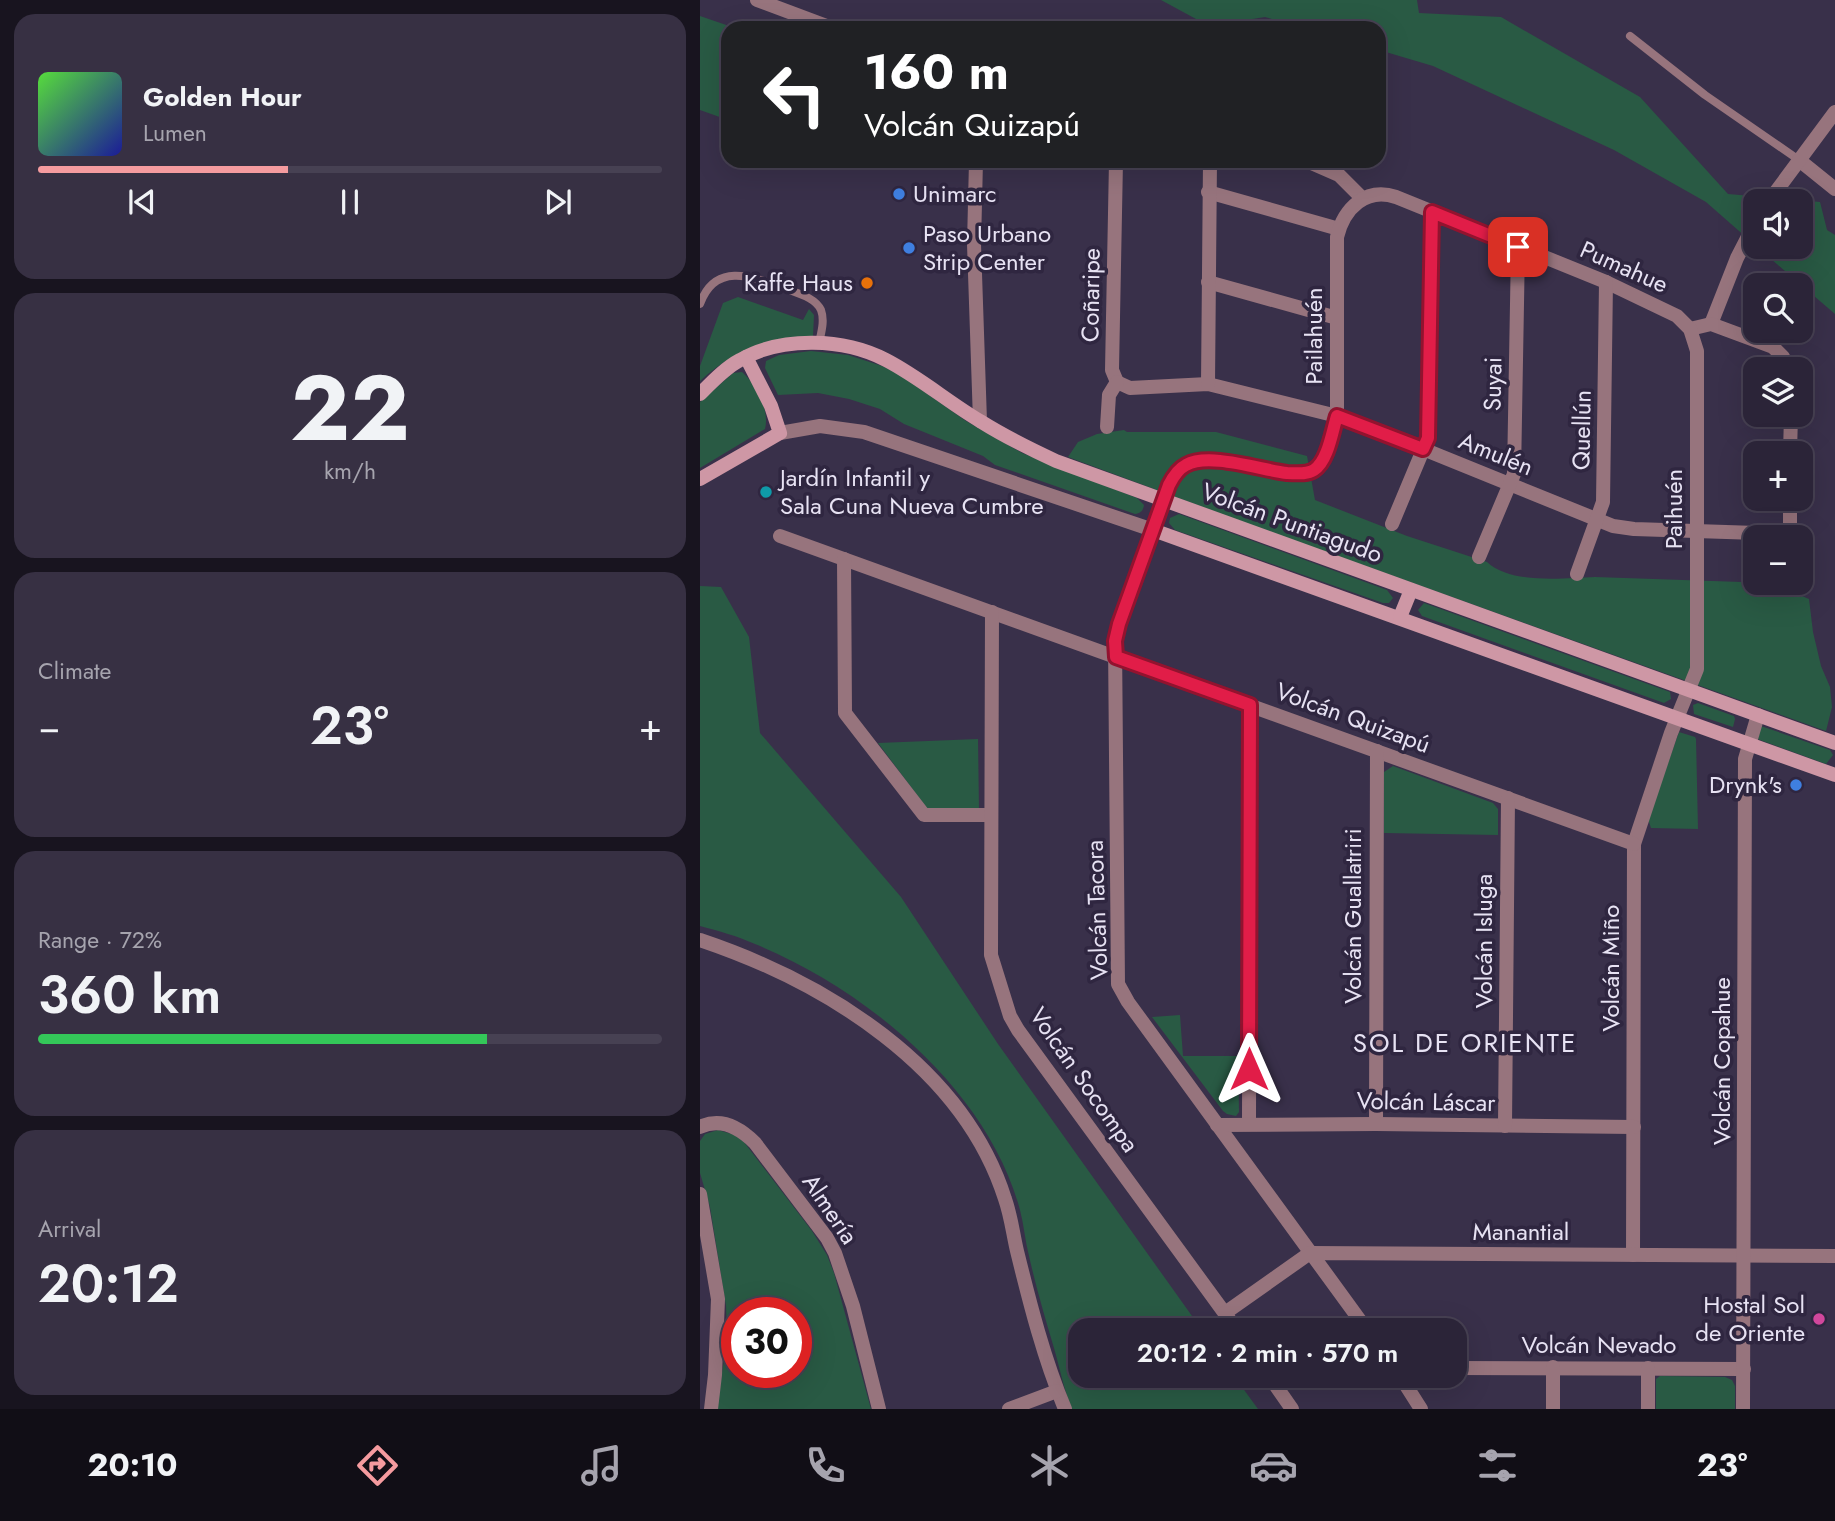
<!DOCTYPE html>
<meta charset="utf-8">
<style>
body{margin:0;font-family:Jost,sans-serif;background:#373043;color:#f1f3f6;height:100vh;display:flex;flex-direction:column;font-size:26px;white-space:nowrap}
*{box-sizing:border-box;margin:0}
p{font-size:23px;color:#a6a4ae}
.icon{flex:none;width:38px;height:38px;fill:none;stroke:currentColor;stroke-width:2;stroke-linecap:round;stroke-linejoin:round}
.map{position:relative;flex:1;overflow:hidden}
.details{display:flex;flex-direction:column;gap:14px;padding:14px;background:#18141f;width:700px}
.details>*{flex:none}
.guide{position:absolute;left:21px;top:21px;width:665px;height:147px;border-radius:21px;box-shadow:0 7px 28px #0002,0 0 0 2px #474153;background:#202124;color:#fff;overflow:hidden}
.fabs{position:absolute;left:1043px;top:189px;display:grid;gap:14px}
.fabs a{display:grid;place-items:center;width:70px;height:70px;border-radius:14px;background:#2b2438;box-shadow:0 7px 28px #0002,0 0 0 2px #474153;font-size:35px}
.speed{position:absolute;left:21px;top:1297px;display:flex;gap:14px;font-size:35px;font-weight:700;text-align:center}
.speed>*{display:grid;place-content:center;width:91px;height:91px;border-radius:50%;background:#2b2438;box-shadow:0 7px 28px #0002,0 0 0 2px #474153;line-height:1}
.speed .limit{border:10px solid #d22;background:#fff;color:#111}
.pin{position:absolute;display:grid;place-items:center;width:60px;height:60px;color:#fff;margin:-30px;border-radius:14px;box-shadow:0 4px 10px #0006}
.me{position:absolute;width:77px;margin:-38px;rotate:0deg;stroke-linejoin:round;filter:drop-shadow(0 0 5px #0008)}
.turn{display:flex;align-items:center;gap:24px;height:147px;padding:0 28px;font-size:32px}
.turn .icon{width:91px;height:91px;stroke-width:2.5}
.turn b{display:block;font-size:49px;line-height:60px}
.big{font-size:52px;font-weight:600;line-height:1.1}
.details .widget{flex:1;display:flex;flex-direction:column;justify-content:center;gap:10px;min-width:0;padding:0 24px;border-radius:21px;background:#373043}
.details .dial{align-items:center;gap:0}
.dial b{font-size:91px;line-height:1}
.song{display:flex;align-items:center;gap:21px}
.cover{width:84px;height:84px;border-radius:10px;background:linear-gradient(135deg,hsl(110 70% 55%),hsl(240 70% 35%))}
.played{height:7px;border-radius:4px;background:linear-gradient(90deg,#f59b9f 40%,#474153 40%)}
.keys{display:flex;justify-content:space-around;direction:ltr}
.heat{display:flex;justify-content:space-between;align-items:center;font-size:38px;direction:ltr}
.charge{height:10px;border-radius:5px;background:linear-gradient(90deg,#34c759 72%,#474153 0)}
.trip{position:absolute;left:368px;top:1318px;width:399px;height:70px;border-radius:21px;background:#2b2438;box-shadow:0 7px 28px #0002,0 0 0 2px #474153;font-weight:600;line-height:70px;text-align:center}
.tabs{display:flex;height:112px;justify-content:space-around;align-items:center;background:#110e16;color:#a6a4ae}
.tabs .icon{width:49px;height:49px}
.tabs .selected{color:#f59b9f}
.tabs b{font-size:32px;color:#f1f3f6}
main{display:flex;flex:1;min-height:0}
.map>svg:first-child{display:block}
.green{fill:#295a44;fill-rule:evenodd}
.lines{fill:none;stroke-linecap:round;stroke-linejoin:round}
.lane{stroke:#97747d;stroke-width:8}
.street{stroke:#97747d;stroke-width:14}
.secondary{stroke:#ce97a5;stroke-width:14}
.route-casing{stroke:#92132f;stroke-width:18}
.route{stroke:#e11d48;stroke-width:12}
.shop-dot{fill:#3f7fe0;stroke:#2f2640;stroke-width:2.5}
.food-dot{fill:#e8710a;stroke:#2f2640;stroke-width:2.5}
.culture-dot{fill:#0f9aa8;stroke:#2f2640;stroke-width:2.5}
.hotel-dot{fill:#d1479c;stroke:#2f2640;stroke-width:2.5}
.labels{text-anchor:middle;stroke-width:7;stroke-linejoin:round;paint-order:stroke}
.poi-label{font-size:24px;fill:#e7e2f3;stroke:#2f2640;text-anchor:start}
.street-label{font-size:24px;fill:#e7e2f3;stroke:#2f2640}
.neighbourhood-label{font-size:26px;letter-spacing:2px;fill:#e7e2f3;stroke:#2f2640}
</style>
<main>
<section class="details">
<div class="widget">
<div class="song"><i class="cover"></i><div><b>Golden Hour</b><p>Lumen</p></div></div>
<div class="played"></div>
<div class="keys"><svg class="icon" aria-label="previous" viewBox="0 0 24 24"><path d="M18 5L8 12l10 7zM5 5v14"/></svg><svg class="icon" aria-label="pause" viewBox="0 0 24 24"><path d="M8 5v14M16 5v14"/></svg><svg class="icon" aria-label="next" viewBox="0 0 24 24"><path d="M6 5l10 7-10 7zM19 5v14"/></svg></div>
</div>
<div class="widget dial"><b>22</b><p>km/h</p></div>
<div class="widget"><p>Climate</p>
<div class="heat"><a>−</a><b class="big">23°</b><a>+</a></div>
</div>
<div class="widget"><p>Range · 72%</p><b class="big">360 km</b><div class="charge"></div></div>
<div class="widget"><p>Arrival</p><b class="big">20:12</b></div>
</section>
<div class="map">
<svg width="1135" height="1409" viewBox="0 0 1135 1409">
<rect width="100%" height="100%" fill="#39304a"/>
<g class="green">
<path d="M 461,0 L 717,0 L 719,13 L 801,17 L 940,97 L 1028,194 L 1120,202 L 1127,230 L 1135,235 L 1135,314 L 1057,247 L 1101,247 L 1101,201 L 1055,201 L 1055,245 L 1006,202 L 914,150 L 733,66 L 679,50 L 679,28 L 604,28 L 565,17 L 509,26 Z"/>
<path d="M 0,16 L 35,28 L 28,28 L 28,120 L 0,110 Z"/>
<path d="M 38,297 L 103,320 L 109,309 L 114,315 L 113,336 C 65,342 37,347 0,381 L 0,366 L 23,303 Z"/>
<path d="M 111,351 L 148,355 L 182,366 L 199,374 L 266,421 L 322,453 L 437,498 L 444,505 C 443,511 441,513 435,514 L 295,465 L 283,456 L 204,424 L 180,409 L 149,399 L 118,393 L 78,395 L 65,368 L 66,361 L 79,355 Z"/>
<path d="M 42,372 C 56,384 70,410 65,429 L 0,468 L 0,402 L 33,373 Z"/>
<path d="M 424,430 L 427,432 L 516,432 L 607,456 L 615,500 L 707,536 L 787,562 C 812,585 865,578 895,577 L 1071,583 L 1109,599 L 1113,632 L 1121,666 L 1130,687 L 1132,707 L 1126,731 L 554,526 L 368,457 L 378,442 L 397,434 Z"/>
<path d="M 479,514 L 687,590 L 693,598 L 689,603 L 683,603 L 475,530 L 469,523 L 470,518 Z"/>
<path d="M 0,586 L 21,587 L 49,637 L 60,733 L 201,897 L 298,1044 L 502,1330 L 380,1330 L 380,1376 L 534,1376 L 558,1409 L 372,1409 C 364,1390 360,1369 354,1348 C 345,1318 336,1287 329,1256 C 325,1241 324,1225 320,1210 C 288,1090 166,989 55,944 C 37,936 19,931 0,926 Z"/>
<path d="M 724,603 L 970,692 L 971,699 L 964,703 L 722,616 L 718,610 Z"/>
<path d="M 998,703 L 1034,716 L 1035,719 L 1033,727 L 994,714 L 993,705 Z"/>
<path d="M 1061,726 L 1130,750 L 1133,755 L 1126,764 L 1060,740 L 1058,739 Z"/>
<path d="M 979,732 L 995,737 L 996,739 L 998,829 L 951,828 L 948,819 Z"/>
<path d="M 278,739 L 279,810 L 229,811 L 178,743 Z"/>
<path d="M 693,766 L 793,803 L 798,809 L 798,835 L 684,833 L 684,772 Z"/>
<path d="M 480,1015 L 483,1056 L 538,1056 L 539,1112 L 536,1116 L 527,1114 L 523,1111 L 452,1017 Z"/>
<path d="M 18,1130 L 35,1135 L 44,1142 L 112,1231 L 127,1255 L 134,1273 L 171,1409 L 17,1409 L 27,1337 L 26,1306 L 10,1207 L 0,1173 L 0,1141 L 5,1134 ZM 37,1312 L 96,1312 L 96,1372 L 37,1372 Z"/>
<path d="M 960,1376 L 1025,1377 L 1032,1380 L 1035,1386 L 1035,1409 L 956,1409 L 956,1379 Z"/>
</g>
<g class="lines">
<g class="lane">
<path d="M 930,36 L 1005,95 L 1099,160"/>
<path d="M 0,304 C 15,262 51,276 84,288 C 96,293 115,297 121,310 C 125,321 121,333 119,343"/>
</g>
<g class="street">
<path d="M 57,0 L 132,28"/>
<path d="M 1099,160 L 1135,189"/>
<path d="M 276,161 L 274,244 L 280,421"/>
<path d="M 416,161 L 412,370 L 417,382"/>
<path d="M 607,161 L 639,175 L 662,198"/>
<path d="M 508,192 L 639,229"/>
<path d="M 1069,201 L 1135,112"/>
<path d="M 508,282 L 637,318"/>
<path d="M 1011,324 L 1037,258 L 1055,223"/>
<path d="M 990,329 L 1011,324 L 1073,347 L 1083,357 L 1088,369"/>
<path d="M 417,382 L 430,388 L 508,384 L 637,416 L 723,449 L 913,526 L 934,529 L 1090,534"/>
<path d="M 508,384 L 510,161"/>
<path d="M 407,427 L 409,395 L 417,382"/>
<path d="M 80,433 L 120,426 L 164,432 L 453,530 L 419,624 L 415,641 L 418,984 L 428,1002 L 667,1330"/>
<path d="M 1090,453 L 1091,415"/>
<path d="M 462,501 C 468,487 473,472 486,465 C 505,454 574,471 599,474 L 610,472 L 618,466 L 624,456 L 637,416 L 637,237 C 644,208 666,187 696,197 L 906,282 L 977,316 L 990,329 L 997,351 L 997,669 L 971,733 L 934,844 L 933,1255"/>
<path d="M 692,524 L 728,438 L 732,213"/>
<path d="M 80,536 L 934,844"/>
<path d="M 1090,537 L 1090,499"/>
<path d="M 779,557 L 814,474 L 818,247"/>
<path d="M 144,559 L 145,713 L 224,815 L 291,815"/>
<path d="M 877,574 L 903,502 L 906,282"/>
<path d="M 292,612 L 291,955 L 310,1016 L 318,1030 L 537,1330"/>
<path d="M 0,940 C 125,982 263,1066 305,1199 C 311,1216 313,1234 317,1251 C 330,1304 344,1359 365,1409"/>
<path d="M 549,1124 L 550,705"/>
<path d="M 676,1124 L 677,751"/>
<path d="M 517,1125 L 676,1124 L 934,1127"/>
<path d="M 805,1126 L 808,798"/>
<path d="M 0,1127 C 21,1117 40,1128 55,1143 L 127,1238 L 135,1253 L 153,1306 L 179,1409"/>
<path d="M 0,1194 L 18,1299 L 15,1375 L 11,1409"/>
<path d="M 525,1313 L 610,1253 L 1135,1256"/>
<path d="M 754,1368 L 1044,1369"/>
<path d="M 569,1376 L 592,1409"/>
<path d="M 700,1376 L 721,1409"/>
<path d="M 309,1409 L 357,1391"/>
<path d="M 853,1409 L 853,1367"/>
<path d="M 948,1409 L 948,1368"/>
<path d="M 1043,1409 L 1045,759 L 1058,715"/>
</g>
<g class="secondary">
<path d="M 0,394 C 12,382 25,368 40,360 C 82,336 144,338 186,360 C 219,377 248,402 280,421 C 304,436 330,449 356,461 L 1135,743"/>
<path d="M 0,479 L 80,433 L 71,406 L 46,357"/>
<path d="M 462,501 L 453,530 L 1135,775"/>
<path d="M 700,617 L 711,590"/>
</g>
</g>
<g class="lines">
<defs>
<path id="route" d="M 549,1069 L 550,705 L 416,657 L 415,641 L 419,624 L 469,485 C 473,477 478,469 486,465 C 509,452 561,470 587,473 C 595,473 606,475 614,470 C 628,461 632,432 637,416 L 723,449 L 728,438 L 732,212 L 818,247"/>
</defs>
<use href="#route" class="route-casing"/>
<use href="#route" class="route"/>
</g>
<g class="shop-dot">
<circle cx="199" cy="194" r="7"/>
<circle cx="209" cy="248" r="7"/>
<circle cx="1096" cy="785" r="7"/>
</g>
<circle class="food-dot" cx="167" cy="283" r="7"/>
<circle class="culture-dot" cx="66" cy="492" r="7"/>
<circle class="hotel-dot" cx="1119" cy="1319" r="7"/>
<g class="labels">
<g class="poi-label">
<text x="213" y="202">Unimarc</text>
<text x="223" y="242">Paso Urbano<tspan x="223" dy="28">Strip Center</tspan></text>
<text x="153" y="291" text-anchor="end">Kaffe Haus</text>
<text x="80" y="486">Jardín Infantil y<tspan x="80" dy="28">Sala Cuna Nueva Cumbre</tspan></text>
<text x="1082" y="793" text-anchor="end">Drynk's</text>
<text x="1105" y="1313" text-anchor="end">Hostal Sol<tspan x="1105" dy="28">de Oriente</tspan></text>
</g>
<g class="street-label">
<text transform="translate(924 267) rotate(24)" y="8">Pumahue</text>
<text transform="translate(391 295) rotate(-89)" y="8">Coñaripe</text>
<text transform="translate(614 336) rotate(-90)" y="8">Pailahuén</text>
<text transform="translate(793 384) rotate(-89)" y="8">Suyai</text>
<text transform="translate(882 430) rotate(-89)" y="8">Quellún</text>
<text transform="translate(796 454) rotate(22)" y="8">Amulén</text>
<text transform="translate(974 509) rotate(-90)" y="8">Paihuén</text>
<text transform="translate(592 523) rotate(20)" y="8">Volcán Puntiagudo</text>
<text transform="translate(653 718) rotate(20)" y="8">Volcán Quizapú</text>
<text transform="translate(397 910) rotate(-92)" y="8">Volcán Tacora</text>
<text transform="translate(653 916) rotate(-90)" y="8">Volcán Guallatriri</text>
<text transform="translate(784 941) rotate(-90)" y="8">Volcán Isluga</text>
<text transform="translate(911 968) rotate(-90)" y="8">Volcán Miño</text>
<text transform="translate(1022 1061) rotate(-90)" y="8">Volcán Copahue</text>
<text transform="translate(384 1080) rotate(55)" y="8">Volcán Socompa</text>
<text transform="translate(726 1102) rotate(1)" y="8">Volcán Láscar</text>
<text transform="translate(130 1209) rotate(56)" y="8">Almería</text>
<text x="821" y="1240">Manantial</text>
<text x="899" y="1353">Volcán Nevado</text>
</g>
<g class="neighbourhood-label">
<text x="765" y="1052">SOL DE ORIENTE</text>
</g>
</g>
</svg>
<div class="fabs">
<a><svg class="icon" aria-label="sound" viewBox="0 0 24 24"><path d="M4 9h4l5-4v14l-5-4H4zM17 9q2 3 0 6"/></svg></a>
<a><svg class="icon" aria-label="search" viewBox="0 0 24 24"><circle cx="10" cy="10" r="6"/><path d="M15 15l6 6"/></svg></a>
<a><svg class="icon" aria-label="layers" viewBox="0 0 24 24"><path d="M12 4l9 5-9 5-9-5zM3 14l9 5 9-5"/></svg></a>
<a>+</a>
<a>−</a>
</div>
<div class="speed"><div class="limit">30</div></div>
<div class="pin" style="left:818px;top:247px;background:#d93025"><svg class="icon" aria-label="arrive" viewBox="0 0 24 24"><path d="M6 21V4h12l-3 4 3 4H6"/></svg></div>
<svg class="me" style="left:549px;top:1069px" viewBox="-20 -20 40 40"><path d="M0-17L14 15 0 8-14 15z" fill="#e11d48" stroke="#fff" stroke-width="4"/></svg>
<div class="trip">20:12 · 2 min · 570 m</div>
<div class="guide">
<div class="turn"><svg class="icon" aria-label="left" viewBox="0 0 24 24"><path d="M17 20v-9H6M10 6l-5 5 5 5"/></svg><div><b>160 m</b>Volcán Quizapú</div></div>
</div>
</div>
</main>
<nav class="tabs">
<b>20:10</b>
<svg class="icon selected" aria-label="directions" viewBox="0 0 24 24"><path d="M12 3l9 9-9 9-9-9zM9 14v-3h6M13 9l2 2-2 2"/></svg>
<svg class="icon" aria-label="music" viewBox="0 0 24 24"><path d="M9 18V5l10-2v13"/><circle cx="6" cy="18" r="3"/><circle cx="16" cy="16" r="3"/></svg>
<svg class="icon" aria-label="phone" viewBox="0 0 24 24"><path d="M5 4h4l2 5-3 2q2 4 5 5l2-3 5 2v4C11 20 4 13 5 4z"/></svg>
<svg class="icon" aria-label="climate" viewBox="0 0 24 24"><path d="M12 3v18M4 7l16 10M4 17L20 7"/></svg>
<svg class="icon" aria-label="car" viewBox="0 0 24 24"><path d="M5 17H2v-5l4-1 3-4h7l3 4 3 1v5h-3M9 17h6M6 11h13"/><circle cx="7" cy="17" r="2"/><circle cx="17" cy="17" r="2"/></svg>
<svg class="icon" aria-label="filters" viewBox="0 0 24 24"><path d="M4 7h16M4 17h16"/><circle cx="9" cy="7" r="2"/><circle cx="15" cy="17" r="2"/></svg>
<b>23°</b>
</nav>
